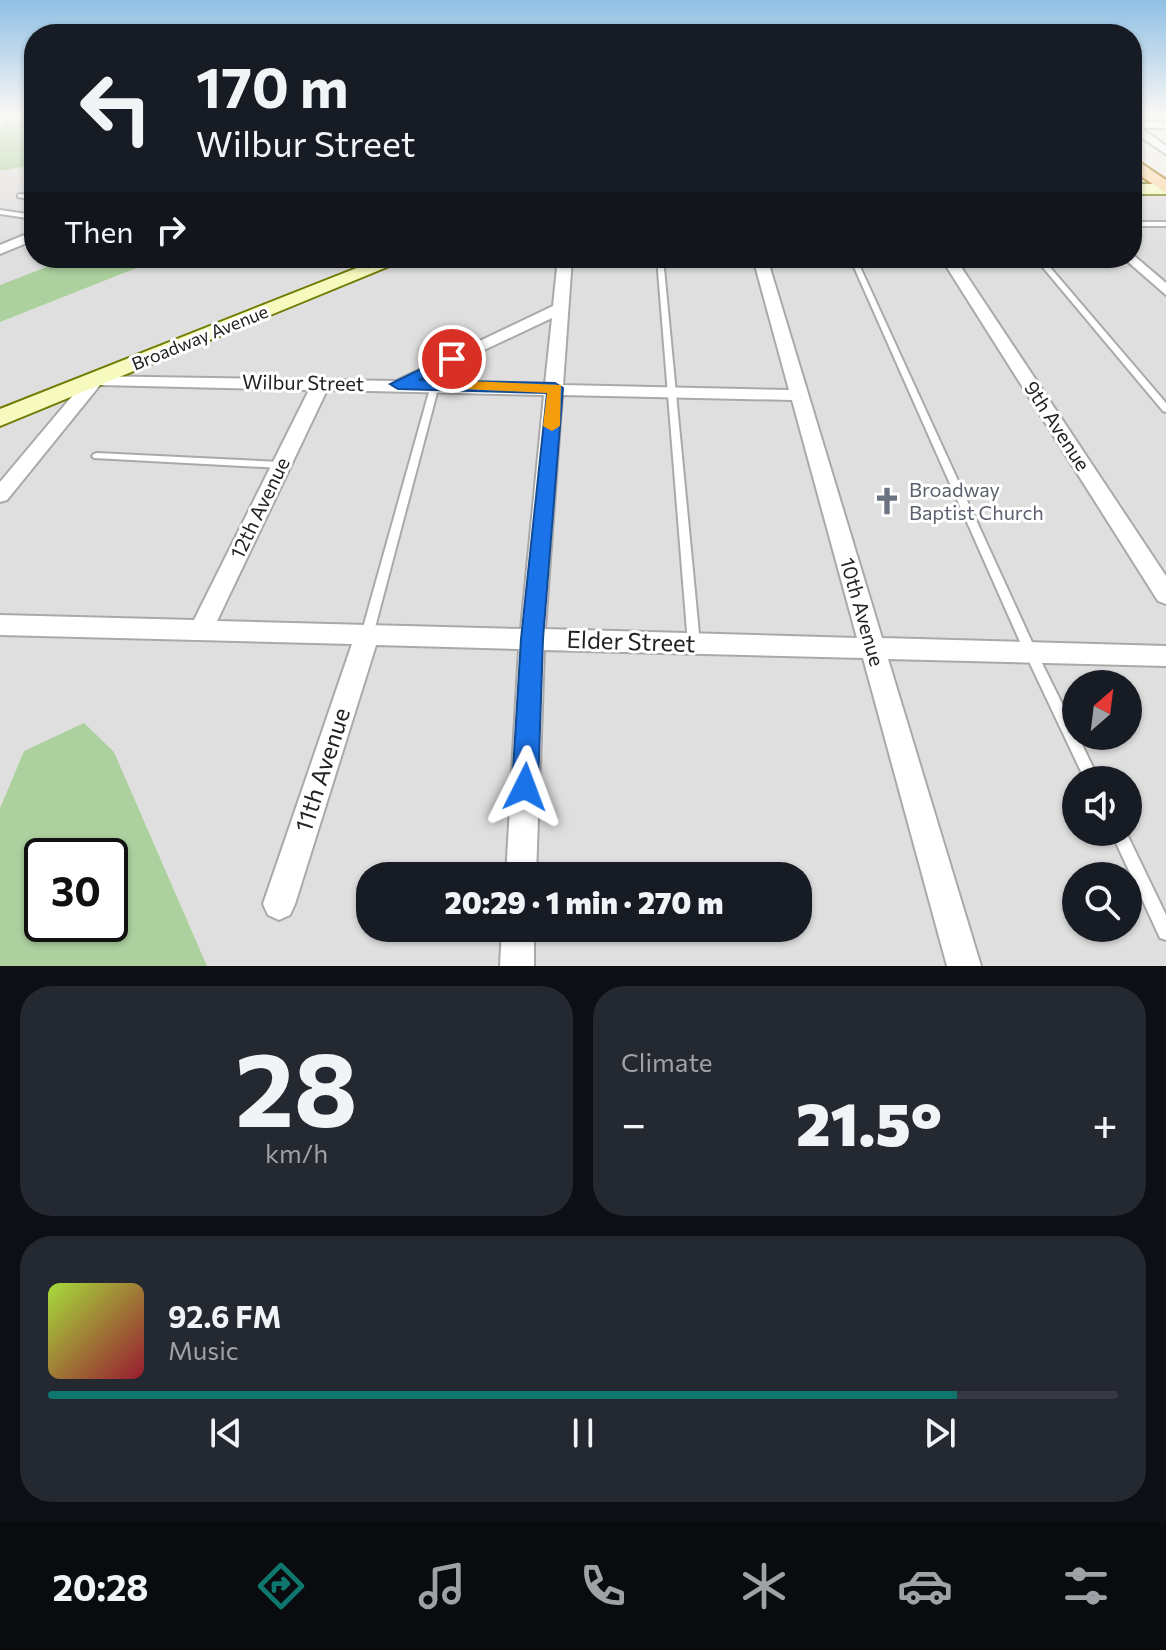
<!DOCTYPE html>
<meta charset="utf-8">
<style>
body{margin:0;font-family:Commissioner,sans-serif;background:#242831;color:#f1f3f6;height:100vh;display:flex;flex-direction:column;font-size:30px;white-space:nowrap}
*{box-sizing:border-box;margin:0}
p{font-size:26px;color:#9ea1a6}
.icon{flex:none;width:44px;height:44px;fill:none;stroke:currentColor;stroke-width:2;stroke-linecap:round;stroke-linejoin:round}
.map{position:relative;height:966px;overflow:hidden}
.sheet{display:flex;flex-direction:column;gap:20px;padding:20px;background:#0d0f14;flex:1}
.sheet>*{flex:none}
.hud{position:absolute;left:24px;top:24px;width:1118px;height:244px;border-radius:32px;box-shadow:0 2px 6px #0004;background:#171b24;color:#f1f3f6;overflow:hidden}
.needle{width:52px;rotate:28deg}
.controls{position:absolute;left:1062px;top:670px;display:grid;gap:16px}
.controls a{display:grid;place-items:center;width:80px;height:80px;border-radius:50%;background:#171b24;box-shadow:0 2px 6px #0004;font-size:40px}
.speed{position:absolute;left:24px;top:838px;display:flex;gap:16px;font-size:40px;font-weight:700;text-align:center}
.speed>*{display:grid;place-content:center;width:104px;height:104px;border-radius:50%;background:#171b24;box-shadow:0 2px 6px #0004;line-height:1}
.speed .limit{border:4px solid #111;border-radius:12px;background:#fff;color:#111}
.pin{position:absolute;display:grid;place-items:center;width:68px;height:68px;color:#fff;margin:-34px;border:4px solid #fff;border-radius:50%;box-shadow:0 2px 8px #0007}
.me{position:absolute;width:88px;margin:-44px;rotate:3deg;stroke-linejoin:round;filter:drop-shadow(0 0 6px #0008)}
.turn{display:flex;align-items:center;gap:28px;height:168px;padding:0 40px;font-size:36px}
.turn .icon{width:104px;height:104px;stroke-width:2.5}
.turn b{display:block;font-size:56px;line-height:68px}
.then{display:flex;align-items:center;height:76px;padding:0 40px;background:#0003;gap:16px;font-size:30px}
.big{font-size:60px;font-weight:800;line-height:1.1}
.sheet .widget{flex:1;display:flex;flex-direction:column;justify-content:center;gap:12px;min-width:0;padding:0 28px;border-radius:32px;background:#242831}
.sheet .dial{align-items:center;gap:0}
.dial b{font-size:104px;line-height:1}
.song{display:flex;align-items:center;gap:24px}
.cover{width:96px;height:96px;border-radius:12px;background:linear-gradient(135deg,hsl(80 70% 55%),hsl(350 70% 35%))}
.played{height:8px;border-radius:4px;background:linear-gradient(90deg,#0f766e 85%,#363941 85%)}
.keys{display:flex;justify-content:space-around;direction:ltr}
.heat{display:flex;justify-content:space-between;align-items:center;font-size:44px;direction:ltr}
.sheet .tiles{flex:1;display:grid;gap:20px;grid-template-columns:1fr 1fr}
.widget:last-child{grid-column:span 2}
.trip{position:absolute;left:356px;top:862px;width:456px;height:80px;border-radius:32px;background:#171b24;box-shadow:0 2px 6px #0004;font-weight:800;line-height:80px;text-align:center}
.tabs{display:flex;height:128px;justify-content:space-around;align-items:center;background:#090b0e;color:#9ea1a6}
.tabs .icon{width:56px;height:56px}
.tabs .selected{color:#0f766e}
.tabs b{font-size:36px;color:#f1f3f6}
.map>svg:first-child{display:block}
.residential{fill:#e0dfdf;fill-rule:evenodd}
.forest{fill:#add19e;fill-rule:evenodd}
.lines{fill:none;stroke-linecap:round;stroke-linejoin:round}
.lane-casing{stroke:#a9a9a9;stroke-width:4}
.street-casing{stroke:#a9a9a9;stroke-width:4}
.secondary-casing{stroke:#707d05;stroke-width:4}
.primary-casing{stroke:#a06b00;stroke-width:4}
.lane{fill:#fff;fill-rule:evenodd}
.street{fill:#fff;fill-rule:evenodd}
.secondary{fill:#f7fabf;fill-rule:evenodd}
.primary{fill:#fcd6a4;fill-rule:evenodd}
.route{fill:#1a73e8;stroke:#114b97;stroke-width:2}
.slow{fill:#f59e0b}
.labels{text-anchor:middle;stroke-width:6;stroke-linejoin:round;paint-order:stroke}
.far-street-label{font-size:18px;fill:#222;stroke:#fff}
.street-label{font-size:20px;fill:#222;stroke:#fff}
.worship-label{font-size:20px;fill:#5b616d;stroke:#fff;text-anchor:start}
.near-street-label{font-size:24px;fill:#222;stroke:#fff}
</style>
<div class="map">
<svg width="1166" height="966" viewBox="0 0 1166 966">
<rect width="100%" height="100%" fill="#f2efe9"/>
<g class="residential">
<path d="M 1132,162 L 1166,188 L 1166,966 L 207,966 L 114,752 L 24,751 L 0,808 L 0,322 L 162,258 L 1132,258 ZM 1076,684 L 1128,684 L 1128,736 L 1076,736 ZM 1076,780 L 1128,780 L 1128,832 L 1076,832 ZM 370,876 L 798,876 L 798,928 L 370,928 ZM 1076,876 L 1128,876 L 1128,928 L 1076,928 Z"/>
<path d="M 34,165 L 34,258 L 69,258 L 0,285 L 0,171 Z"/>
</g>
<g class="forest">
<path d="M 12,114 L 34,114 L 34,165 L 0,171 L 0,126 Z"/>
<path d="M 69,258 L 162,258 L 0,322 L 0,285 Z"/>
<path d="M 84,723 L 114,752 L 207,966 L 0,966 L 0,808 L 24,751 ZM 42,856 L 110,856 L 110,924 L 42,924 Z"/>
</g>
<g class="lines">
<defs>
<g id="lane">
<path d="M 20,194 L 34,196 L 34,200 L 18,197 L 18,195 Z"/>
<path d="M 0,210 L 34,215 L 34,219 L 0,214 Z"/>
<rect x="1132" y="222" width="34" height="4"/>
<path d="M 657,258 L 663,258 L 700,644 L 698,648 L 694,649 L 690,648 L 688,644 Z"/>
<path d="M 850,258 L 856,258 L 1037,653 L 1076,732 L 1076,736 L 1078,736 L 1099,780 L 1085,780 L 1025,653 Z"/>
<path d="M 1035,258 L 1042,258 L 1166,403 L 1166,412 L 1163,411 Z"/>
<path d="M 435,382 L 439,385 L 373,635 L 371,639 L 367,640 L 363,639 L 361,635 L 431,385 Z"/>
<path d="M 97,453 L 281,462 L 286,465 L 281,468 L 94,458 L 92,456 L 94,454 Z"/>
<path d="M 1111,832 L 1126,832 L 1166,915 L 1166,940 L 1160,938 Z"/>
</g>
<g id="street">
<path d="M 1132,122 L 1166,122 L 1166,128 L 1141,128 L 1166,146 L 1166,154 L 1132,131 Z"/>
<path d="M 34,231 L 34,240 L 0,254 L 0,245 Z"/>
<path d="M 1132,254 L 1166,283 L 1166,295 L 1127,261 L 1125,258 L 1132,258 Z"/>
<path d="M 558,258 L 572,258 L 563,385 L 789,390 L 753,258 L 767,258 L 882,638 L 1166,646 L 1166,666 L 888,659 L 981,966 L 947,966 L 863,658 L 544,650 L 536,876 L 506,876 L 519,649 L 376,645 L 295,904 L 290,915 L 279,920 L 268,915 L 263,904 L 352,644 L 0,635 L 0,615 L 194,620 L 309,390 L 100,385 L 7,500 L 0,502 L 0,482 L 89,376 L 396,381 L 553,306 ZM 552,318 L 545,384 L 416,382 ZM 327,390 L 544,395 L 521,629 L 217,621 ZM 562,395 L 792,400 L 857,638 L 545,629 Z"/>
<path d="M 941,258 L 955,258 L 1166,576 L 1166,604 L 1158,601 Z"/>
<path d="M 502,928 L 534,928 L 534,966 L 500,966 Z"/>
</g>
<g id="secondary">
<rect x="1132" y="184" width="34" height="10"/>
<path d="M 382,258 L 409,258 L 0,426 L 0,409 Z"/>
</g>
<path id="primary" d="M 1132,157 L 1166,180 L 1166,193 L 1132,170 Z"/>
</defs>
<use href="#lane" class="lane-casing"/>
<use href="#street" class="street-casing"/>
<use href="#secondary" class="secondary-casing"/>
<use href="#primary" class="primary-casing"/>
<use href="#lane" class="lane"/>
<use href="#street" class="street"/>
<use href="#secondary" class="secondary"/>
<use href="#primary" class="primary"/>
</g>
<linearGradient id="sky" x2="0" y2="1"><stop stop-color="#8fc0e4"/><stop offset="0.46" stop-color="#f9f8f5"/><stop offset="1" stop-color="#f9f8f5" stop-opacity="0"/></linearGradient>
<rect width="1166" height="249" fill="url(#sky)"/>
<path class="route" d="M 452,354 L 459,359 L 457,362 L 419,380 L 555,383 L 563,388 L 543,639 L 538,787 L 534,796 L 525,800 L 516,796 L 512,787 L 521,639 L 547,393 L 398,389 L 390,384 Z"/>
<path class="slow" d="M 469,381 L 561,385 L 560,426 L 552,431 L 543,426 L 547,393 L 464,389 L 464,383 Z"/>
<defs>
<symbol id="church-bare" viewBox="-9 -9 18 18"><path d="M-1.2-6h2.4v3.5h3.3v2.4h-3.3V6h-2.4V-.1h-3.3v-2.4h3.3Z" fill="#6b7280" stroke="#fff" stroke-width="2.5" paint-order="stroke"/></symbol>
</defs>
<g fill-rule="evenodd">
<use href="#church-bare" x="867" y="481" width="40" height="40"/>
</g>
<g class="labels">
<g class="far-street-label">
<text transform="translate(200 338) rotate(-22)" y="6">Broadway Avenue</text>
</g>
<g class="street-label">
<text transform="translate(303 383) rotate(1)" y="7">Wilbur Street</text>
<text transform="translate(1057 426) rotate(57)" y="7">9th Avenue</text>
<text transform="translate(260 508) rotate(-64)" y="7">12th Avenue</text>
<text transform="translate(862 612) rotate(74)" y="7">10th Avenue</text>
</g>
<g class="worship-label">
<text x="909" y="497">Broadway<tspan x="909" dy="23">Baptist Church</tspan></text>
</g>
<g class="near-street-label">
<text transform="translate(631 642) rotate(2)" y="8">Elder Street</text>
<text transform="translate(323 770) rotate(-72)" y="8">11th Avenue</text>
</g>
</g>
</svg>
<div class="controls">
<a><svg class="needle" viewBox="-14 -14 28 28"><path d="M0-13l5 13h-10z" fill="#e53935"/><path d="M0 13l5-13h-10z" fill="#9ea1a6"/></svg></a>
<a><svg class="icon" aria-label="sound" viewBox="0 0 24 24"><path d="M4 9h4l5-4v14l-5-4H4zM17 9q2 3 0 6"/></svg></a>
<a><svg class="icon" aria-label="search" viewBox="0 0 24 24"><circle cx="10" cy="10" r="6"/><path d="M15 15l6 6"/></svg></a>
</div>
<div class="speed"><div class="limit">30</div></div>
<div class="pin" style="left:452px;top:359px;background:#d93025"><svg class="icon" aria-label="arrive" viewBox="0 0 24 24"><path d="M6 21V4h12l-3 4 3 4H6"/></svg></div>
<svg class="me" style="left:525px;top:787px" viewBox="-20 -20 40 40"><path d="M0-17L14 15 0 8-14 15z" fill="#1a73e8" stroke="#fff" stroke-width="4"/></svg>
<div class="trip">20:29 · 1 min · 270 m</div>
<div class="hud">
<div class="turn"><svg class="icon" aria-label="left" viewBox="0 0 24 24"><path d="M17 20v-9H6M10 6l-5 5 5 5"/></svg><div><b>170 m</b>Wilbur Street</div></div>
<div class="then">Then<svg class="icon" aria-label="right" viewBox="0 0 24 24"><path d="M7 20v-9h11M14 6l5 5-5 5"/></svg></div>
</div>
</div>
<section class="sheet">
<div class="tiles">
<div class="widget dial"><b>28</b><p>km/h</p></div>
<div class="widget"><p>Climate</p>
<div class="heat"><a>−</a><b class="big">21.5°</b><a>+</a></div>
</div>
<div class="widget">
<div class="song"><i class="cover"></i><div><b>92.6 FM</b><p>Music</p></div></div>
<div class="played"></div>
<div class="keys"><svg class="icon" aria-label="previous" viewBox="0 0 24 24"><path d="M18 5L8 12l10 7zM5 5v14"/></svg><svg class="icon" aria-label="pause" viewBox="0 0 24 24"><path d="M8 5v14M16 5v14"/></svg><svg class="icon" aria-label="next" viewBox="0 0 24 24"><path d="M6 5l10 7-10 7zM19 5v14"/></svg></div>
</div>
</div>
</section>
<nav class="tabs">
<b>20:28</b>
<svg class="icon selected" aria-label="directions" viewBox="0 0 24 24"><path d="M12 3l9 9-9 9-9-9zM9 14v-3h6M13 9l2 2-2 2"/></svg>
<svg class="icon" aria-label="music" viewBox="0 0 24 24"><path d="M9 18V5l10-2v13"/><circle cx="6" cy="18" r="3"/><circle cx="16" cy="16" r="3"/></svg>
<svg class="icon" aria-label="phone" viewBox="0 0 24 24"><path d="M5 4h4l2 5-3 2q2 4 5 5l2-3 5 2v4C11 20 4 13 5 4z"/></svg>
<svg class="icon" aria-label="climate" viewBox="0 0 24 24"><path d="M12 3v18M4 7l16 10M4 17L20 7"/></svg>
<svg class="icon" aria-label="car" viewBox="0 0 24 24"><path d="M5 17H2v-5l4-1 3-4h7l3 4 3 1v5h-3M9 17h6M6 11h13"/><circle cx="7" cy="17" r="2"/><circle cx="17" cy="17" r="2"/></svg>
<svg class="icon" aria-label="filters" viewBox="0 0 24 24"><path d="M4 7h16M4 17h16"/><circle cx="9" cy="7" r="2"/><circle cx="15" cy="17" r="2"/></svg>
</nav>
